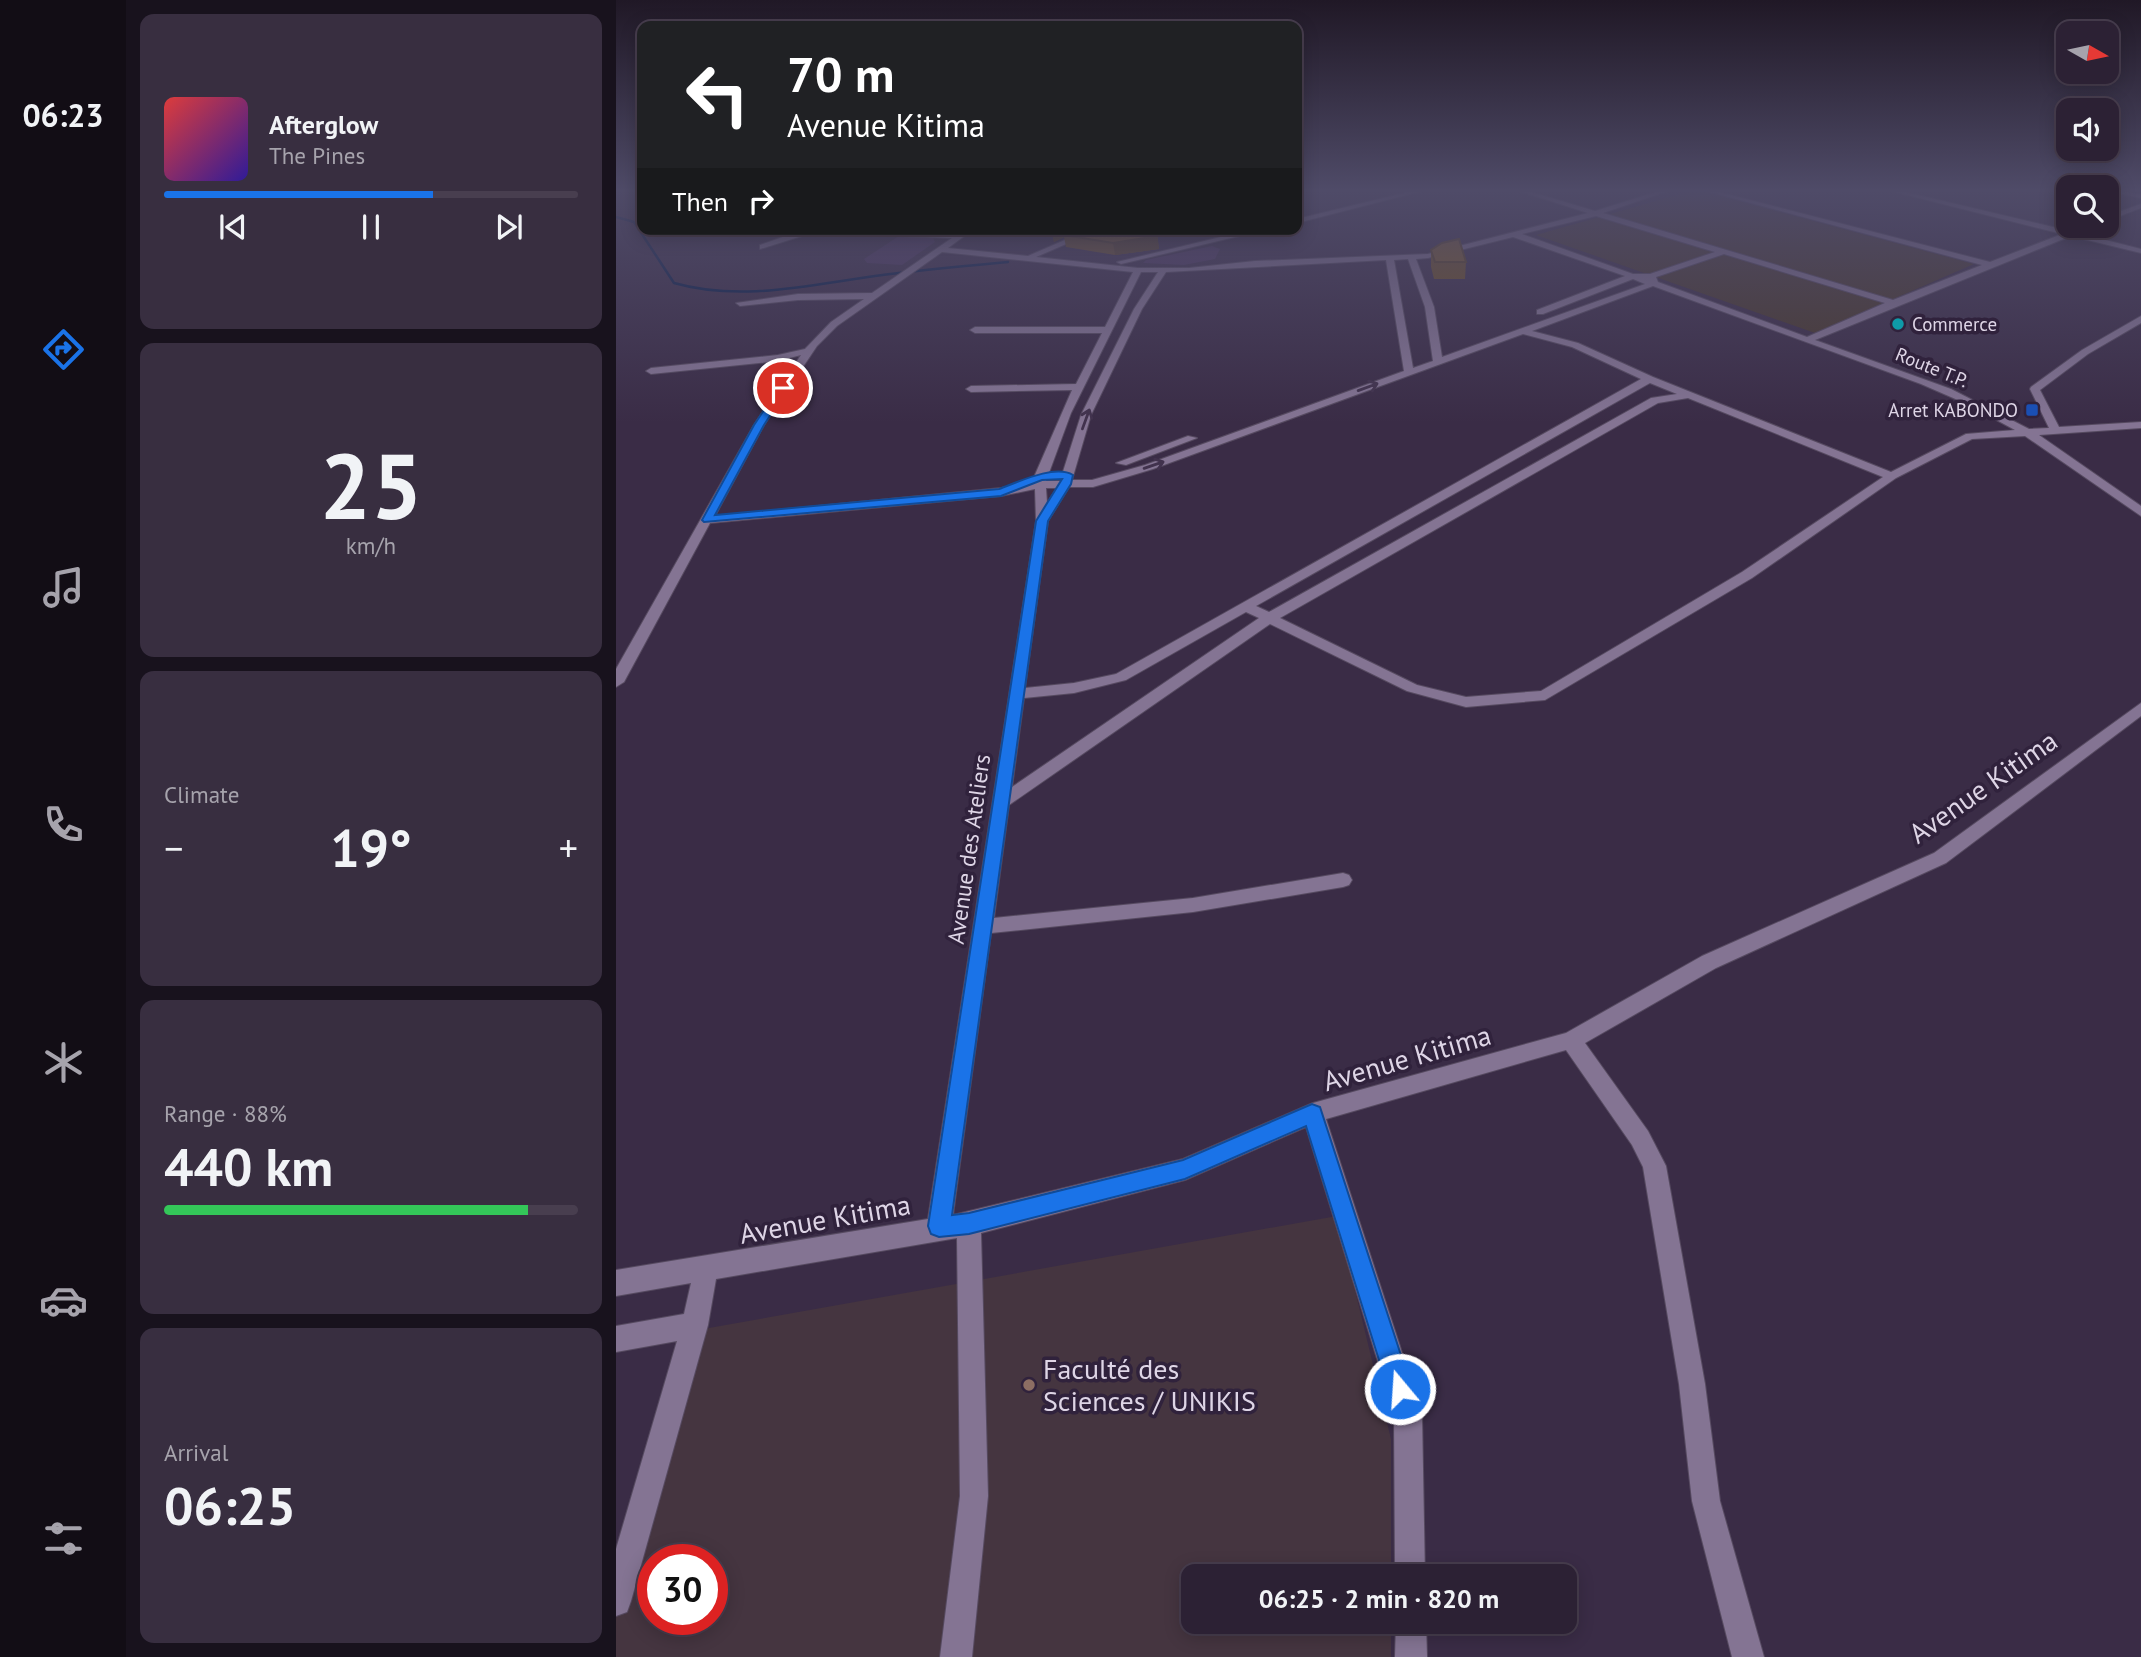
<!DOCTYPE html>
<meta charset="utf-8">
<style>
body{margin:0;font-family:"PT Sans",sans-serif;background:#382e40;color:#f1f3f6;height:100vh;display:flex;flex-direction:column;font-size:26px;white-space:nowrap}
*{box-sizing:border-box;margin:0}
p{font-size:23px;color:#a6a3ac}
.icon{flex:none;width:38px;height:38px;fill:none;stroke:currentColor;stroke-width:2;stroke-linecap:round;stroke-linejoin:round}
.map{position:relative;flex:1;overflow:hidden}
.sheet{display:flex;flex-direction:column;gap:14px;padding:14px;background:#18121d;width:490px}
.sheet>*{flex:none}
.top-card{position:absolute;left:21px;top:21px;width:665px;height:214px;border-radius:14px;box-shadow:0 4px 18px #0003,0 0 0 2px #483e4f;background:#202124;color:#fff;overflow:hidden}
.needle{width:46px;rotate:99deg}
.tools{position:absolute;left:1440px;top:21px;display:grid;gap:14px}
.tools a{display:grid;place-items:center;width:63px;height:63px;border-radius:14px;background:#2c2134;box-shadow:0 4px 18px #0003,0 0 0 2px #483e4f;font-size:35px}
.speed{position:absolute;left:21px;top:1544px;display:flex;gap:14px;font-size:35px;font-weight:700;text-align:center}
.speed>*{display:grid;place-content:center;width:91px;height:91px;border-radius:50%;background:#2c2134;box-shadow:0 4px 18px #0003,0 0 0 2px #483e4f;line-height:1}
.speed .limit{border:10px solid #d22;background:#fff;color:#111}
.pin{position:absolute;display:grid;place-items:center;width:60px;height:60px;color:#fff;margin:-30px;border:4px solid #fff;border-radius:50%;box-shadow:0 2px 7px #0007}
.me{position:absolute;width:77px;margin:-38px;rotate:342deg;stroke-linejoin:round;filter:drop-shadow(0 0 5px #0008)}
.turn{display:flex;align-items:center;gap:24px;height:147px;padding:0 35px;font-size:32px}
.turn .icon{width:91px;height:91px;stroke-width:2.5}
.turn b{display:block;font-size:49px;line-height:60px}
.then{display:flex;align-items:center;height:66px;padding:0 35px;background:#0003;gap:14px;font-size:26px}
.big{font-size:52px;font-weight:700;line-height:1.1}
.sheet .tile{flex:1;display:flex;flex-direction:column;justify-content:center;gap:10px;min-width:0;padding:0 24px;border-radius:14px;background:#382e40}
.sheet .dial{align-items:center;gap:0}
.dial b{font-size:91px;line-height:1}
.song{display:flex;align-items:center;gap:21px}
.cover{width:84px;height:84px;border-radius:10px;background:linear-gradient(135deg,hsl(0 70% 55%),hsl(250 70% 35%))}
.played{height:7px;border-radius:4px;background:linear-gradient(90deg,#1a73e8 65%,#483e4f 65%)}
.keys{display:flex;justify-content:space-around;direction:ltr}
.heat{display:flex;justify-content:space-between;align-items:center;font-size:38px;direction:ltr}
.charge{height:10px;border-radius:5px;background:linear-gradient(90deg,#34c759 88%,#483e4f 0)}
.trip{position:absolute;left:565px;top:1564px;width:396px;height:70px;border-radius:14px;background:#2c2134;box-shadow:0 4px 18px #0003,0 0 0 2px #483e4f;font-weight:700;line-height:70px;text-align:center}
main{display:flex;flex:1;min-height:0}
.menu{display:flex;flex-direction:column;width:126px;justify-content:space-around;align-items:center;background:#120d15;color:#a6a3ac}
.menu .icon{width:49px;height:49px}
.menu .selected{color:#1a73e8}
.menu b{font-size:32px;color:#f1f3f6}
.map>svg:first-child{display:block}
.commercial{fill:#47372c}
.education{fill:#453540;fill-rule:evenodd}
.green{fill:#4a345d}
.lines{fill:none;stroke-linecap:round;stroke-linejoin:round}
.stream{stroke:#021b48;stroke-width:2.5}
.minor-casing{stroke:#564a60;stroke-width:2}
.minor{fill:#847493;fill-rule:evenodd}
.wall{fill:#704f1c}
.shaded-wall{fill:#5b4016}
.building{fill:#825c20;stroke:#5b4016;stroke-width:2}
.oneway{stroke:#41324d}
.route{fill:#1a73e8;stroke:#114b97;stroke-width:2}
.culture-dot{fill:#0f9aa8;stroke:#30223c;stroke-width:2.5}
.transit-dot{fill:#1a4fb4;stroke:#30223c;stroke-width:2.5}
.education-dot{fill:#8d6e63;stroke:#30223c;stroke-width:2.5}
.labels{text-anchor:middle;stroke-width:7;stroke-linejoin:round;paint-order:stroke}
.far-poi-label{font-size:19px;fill:#ded5e6;stroke:#30223c;text-anchor:start}
.far-street-label{font-size:19px;fill:#ded5e6;stroke:#30223c}
.street-label{font-size:23px;fill:#ded5e6;stroke:#30223c}
.near-street-label{font-size:28px;fill:#ded5e6;stroke:#30223c}
.near-poi-label{font-size:28px;fill:#ded5e6;stroke:#30223c;text-anchor:start}
</style>
<main>
<nav class="menu">
<b>06:23</b>
<svg class="icon selected" aria-label="directions" viewBox="0 0 24 24"><path d="M12 3l9 9-9 9-9-9zM9 14v-3h6M13 9l2 2-2 2"/></svg>
<svg class="icon" aria-label="music" viewBox="0 0 24 24"><path d="M9 18V5l10-2v13"/><circle cx="6" cy="18" r="3"/><circle cx="16" cy="16" r="3"/></svg>
<svg class="icon" aria-label="phone" viewBox="0 0 24 24"><path d="M5 4h4l2 5-3 2q2 4 5 5l2-3 5 2v4C11 20 4 13 5 4z"/></svg>
<svg class="icon" aria-label="climate" viewBox="0 0 24 24"><path d="M12 3v18M4 7l16 10M4 17L20 7"/></svg>
<svg class="icon" aria-label="car" viewBox="0 0 24 24"><path d="M5 17H2v-5l4-1 3-4h7l3 4 3 1v5h-3M9 17h6M6 11h13"/><circle cx="7" cy="17" r="2"/><circle cx="17" cy="17" r="2"/></svg>
<svg class="icon" aria-label="filters" viewBox="0 0 24 24"><path d="M4 7h16M4 17h16"/><circle cx="9" cy="7" r="2"/><circle cx="15" cy="17" r="2"/></svg>
</nav>
<section class="sheet">
<div class="tile">
<div class="song"><i class="cover"></i><div><b>Afterglow</b><p>The Pines</p></div></div>
<div class="played"></div>
<div class="keys"><svg class="icon" aria-label="previous" viewBox="0 0 24 24"><path d="M18 5L8 12l10 7zM5 5v14"/></svg><svg class="icon" aria-label="pause" viewBox="0 0 24 24"><path d="M8 5v14M16 5v14"/></svg><svg class="icon" aria-label="next" viewBox="0 0 24 24"><path d="M6 5l10 7-10 7zM19 5v14"/></svg></div>
</div>
<div class="tile dial"><b>25</b><p>km/h</p></div>
<div class="tile"><p>Climate</p>
<div class="heat"><a>−</a><b class="big">19°</b><a>+</a></div>
</div>
<div class="tile"><p>Range · 88%</p><b class="big">440 km</b><div class="charge"></div></div>
<div class="tile"><p>Arrival</p><b class="big">06:25</b></div>
</section>
<div class="map">
<svg width="1525" height="1657" viewBox="0 0 1525 1657">
<rect width="100%" height="100%" fill="#3a2c46"/>
<path class="commercial" d="M 1075,191 L 1086,191 L 1358,264 L 1199,333 L 920,235 Z"/>
<path class="education" d="M 721,1216 L 775,1439 L 775,1577 L 578,1577 L 578,1622 L 775,1622 L 775,1657 L 0,1657 L 0,1549 L 38,1498 L 76,1331 ZM 37,1559 L 96,1559 L 96,1619 L 37,1619 Z"/>
<g class="green">
<path d="M 283,236 L 317,238 L 319,242 L 286,265 L 251,263 L 248,259 Z"/>
<path d="M 596,246 L 604,249 L 599,259 L 568,265 L 527,263 L 530,260 Z"/>
</g>
<g class="lines">
<path class="stream" d="M 0,217 L 18,222 L 58,283 C 125,302 192,285 259,276 C 303,270 348,266 392,262"/>
<defs>
<g id="minor">
<path d="M 796,191 L 806,191 L 681,223 L 681,219 Z"/>
<path d="M 903,191 L 912,191 L 979,211 L 1043,191 L 1052,191 L 987,213 L 1277,300 L 1366,265 L 1090,191 L 1099,191 L 1374,262 L 1446,234 L 1275,191 L 1285,191 L 1454,231 L 1468,226 L 1478,226 L 1462,233 L 1525,249 L 1525,253 L 1455,236 L 1199,340 L 1335,389 L 1413,429 L 1433,428 L 1414,389 L 1415,387 L 1466,350 L 1525,316 L 1525,323 L 1472,354 L 1424,390 L 1443,427 L 1525,422 L 1525,428 L 1423,435 L 1525,506 L 1525,516 L 1409,436 L 1356,439 L 1280,478 L 1136,578 L 929,700 L 850,707 L 791,691 L 654,624 L 393,805 L 378,918 L 577,898 L 727,873 L 733,875 L 736,880 L 733,885 L 727,887 L 577,912 L 375,933 L 337,1215 L 567,1159 L 697,1103 L 950,1033 L 1086,956 L 1318,853 L 1525,703 L 1525,716 L 1330,863 L 1100,968 L 969,1043 L 1032,1131 L 1050,1166 L 1089,1384 L 1104,1501 L 1148,1657 L 1116,1657 L 1076,1501 L 1063,1384 L 1027,1167 L 1016,1145 L 950,1050 L 710,1119 L 806,1414 L 809,1577 L 779,1577 L 778,1414 L 690,1127 L 569,1180 L 365,1233 L 372,1496 L 356,1657 L 324,1657 L 344,1496 L 341,1238 L 100,1279 L 92,1325 L 15,1601 L 11,1612 L 0,1616 L 0,1549 L 61,1341 L 0,1352 L 0,1326 L 68,1314 L 75,1283 L 0,1296 L 0,1270 L 312,1219 L 420,521 L 419,489 L 385,496 L 94,523 L 8,682 L 0,687 L 0,669 L 138,425 L 185,355 L 162,361 L 35,374 L 30,371 L 35,368 L 162,355 L 189,349 L 215,322 L 248,299 L 182,300 L 124,306 L 120,303 L 182,294 L 256,293 L 336,238 L 185,232 L 186,236 L 144,249 L 144,245 L 181,232 L 155,229 L 342,234 L 349,229 L 358,229 L 332,248 L 412,256 L 474,229 L 485,229 L 420,257 L 522,268 L 573,268 L 639,261 L 812,254 L 972,213 ZM 980,216 L 1099,252 L 1034,274 L 1017,274 L 906,234 ZM 897,237 L 1009,276 L 921,310 L 921,314 L 927,314 L 1017,279 L 1029,284 L 826,357 L 818,307 L 800,259 L 812,258 ZM 326,252 L 517,272 L 489,327 L 359,327 L 354,330 L 359,333 L 486,333 L 460,384 L 355,386 L 350,389 L 355,392 L 456,390 L 418,477 L 418,482 L 385,488 L 99,516 L 148,425 L 201,346 L 221,326 ZM 1108,254 L 1269,303 L 1191,337 L 1042,282 L 1040,277 ZM 792,259 L 809,307 L 817,361 L 797,368 L 778,260 ZM 770,260 L 788,371 L 529,465 L 476,480 L 456,480 L 475,415 L 526,309 L 550,272 ZM 525,272 L 542,272 L 518,309 L 465,415 L 444,481 L 430,481 L 455,413 ZM 1037,286 L 1305,384 L 1351,404 L 1399,430 L 1350,434 L 1275,472 L 1037,377 L 962,343 L 916,331 ZM 907,334 L 956,347 L 1025,379 L 500,674 L 458,683 L 409,688 L 432,521 L 453,487 L 477,487 L 537,469 ZM 1034,383 L 1061,394 L 1035,398 L 653,612 L 640,606 ZM 1072,398 L 1267,477 L 1126,572 L 925,691 L 850,697 L 801,685 L 664,618 L 1042,403 ZM 430,488 L 441,488 L 431,503 ZM 630,612 L 643,618 L 396,787 L 408,698 L 458,693 L 510,680 Z"/>
<path d="M 1497,191 L 1525,194 L 1525,198 L 1498,192 Z"/>
<path d="M 1525,204 L 1525,208 L 1491,221 L 1491,216 Z"/>
<path d="M 638,229 L 653,229 L 505,264 L 501,262 Z"/>
<path d="M 572,436 L 581,438 L 510,465 L 500,463 Z"/>
<path d="M 780,1622 L 810,1622 L 811,1657 L 779,1657 Z"/>
</g>
</defs>
<use href="#minor" class="minor-casing"/>
<use href="#minor" class="minor"/>
</g>
<g class="wall">
<path d="M 436,229 L 454,232 L 541,233 L 543,249 L 499,255 L 450,247 L 448,237 L 438,242 Z"/>
<path d="M 815,250 L 850,262 L 849,279 L 818,279 L 815,267 Z"/>
</g>
<g class="shaded-wall">
<path d="M 454,229 L 455,234 L 448,235 L 448,237 L 438,242 L 435,230 Z"/>
<path d="M 541,233 L 543,249 L 499,255 L 497,243 Z"/>
</g>
<g class="building">
<path d="M 460,229 L 522,229 L 541,233 L 541,236 L 497,243 L 448,235 Z"/>
<path d="M 843,239 L 850,262 L 819,262 L 815,250 L 826,243 Z"/>
</g>
<defs><path id="oneway-shaft" d="M-6 0H5M1.5-3L5.5 0L1.5 3" fill="none" stroke-width="1.6" stroke-linecap="round" stroke-linejoin="round" transform="scale(1.75)"/></defs>
<g class="oneway">
<use href="#oneway-shaft" transform="translate(752 387) rotate(-20)"/>
<use href="#oneway-shaft" transform="translate(470 419) rotate(-70)"/>
<use href="#oneway-shaft" transform="translate(538 465) rotate(-19)"/>
</g>
<linearGradient id="sky" x2="0" y2="1"><stop stop-color="#201826"/><stop offset="0.45" stop-color="#4f4b68"/><stop offset="1" stop-color="#4f4b68" stop-opacity="0"/></linearGradient>
<rect width="1525" height="423" fill="url(#sky)"/>
<path class="route" d="M 164,386 L 172,388 L 148,425 L 99,515 L 383,489 C 402,482 439,464 457,475 L 455,484 L 432,521 L 336,1215 L 353,1213 L 567,1160 L 689,1107 L 696,1104 L 704,1107 L 796,1389 L 793,1398 L 784,1401 L 775,1398 L 772,1389 L 690,1126 L 569,1179 L 353,1234 L 323,1237 L 315,1234 L 312,1226 L 420,521 L 446,479 L 426,480 L 385,496 L 88,522 L 86,520 L 138,425 Z"/>
<circle class="culture-dot" cx="1282" cy="324" r="7"/>
<rect class="transit-dot" x="1409" y="403" width="14" height="14" rx="3.5"/>
<circle class="education-dot" cx="413" cy="1385" r="7"/>
<g class="labels">
<g class="far-poi-label">
<text x="1296" y="331">Commerce</text>
<text x="1402" y="417" text-anchor="end">Arret KABONDO</text>
</g>
<g class="far-street-label">
<text transform="translate(1316 367) rotate(22)" y="7">Route T.P.</text>
</g>
<g class="street-label">
<text transform="translate(353 849) rotate(-82)" y="8">Avenue des Ateliers</text>
</g>
<g class="near-street-label">
<text transform="translate(1367 787) rotate(-35)" y="10">Avenue Kitima</text>
<text transform="translate(791 1058) rotate(-16)" y="10">Avenue Kitima</text>
<text transform="translate(209 1219) rotate(-10)" y="10">Avenue Kitima</text>
</g>
<g class="near-poi-label">
<text x="427" y="1379">Faculté des<tspan x="427" dy="32">Sciences / UNIKIS</tspan></text>
</g>
</g>
</svg>
<div class="tools">
<a><svg class="needle" viewBox="-14 -14 28 28"><path d="M0-13l5 13h-10z" fill="#e53935"/><path d="M0 13l5-13h-10z" fill="#a6a3ac"/></svg></a>
<a><svg class="icon" aria-label="sound" viewBox="0 0 24 24"><path d="M4 9h4l5-4v14l-5-4H4zM17 9q2 3 0 6"/></svg></a>
<a><svg class="icon" aria-label="search" viewBox="0 0 24 24"><circle cx="10" cy="10" r="6"/><path d="M15 15l6 6"/></svg></a>
</div>
<div class="speed"><div class="limit">30</div></div>
<div class="pin" style="left:167px;top:388px;background:#d93025"><svg class="icon" aria-label="arrive" viewBox="0 0 24 24"><path d="M6 21V4h12l-3 4 3 4H6"/></svg></div>
<svg class="me" style="left:784px;top:1389px" viewBox="-20 -20 40 40"><circle r="17" fill="#1a73e8" stroke="#fff" stroke-width="3"/><path d="M0-11L8 9 0 5-8 9z" fill="#fff"/></svg>
<div class="trip">06:25 · 2 min · 820 m</div>
<div class="top-card">
<div class="turn"><svg class="icon" aria-label="left" viewBox="0 0 24 24"><path d="M17 20v-9H6M10 6l-5 5 5 5"/></svg><div><b>70 m</b>Avenue Kitima</div></div>
<div class="then">Then<svg class="icon" aria-label="right" viewBox="0 0 24 24"><path d="M7 20v-9h11M14 6l5 5-5 5"/></svg></div>
</div>
</div>
</main>
